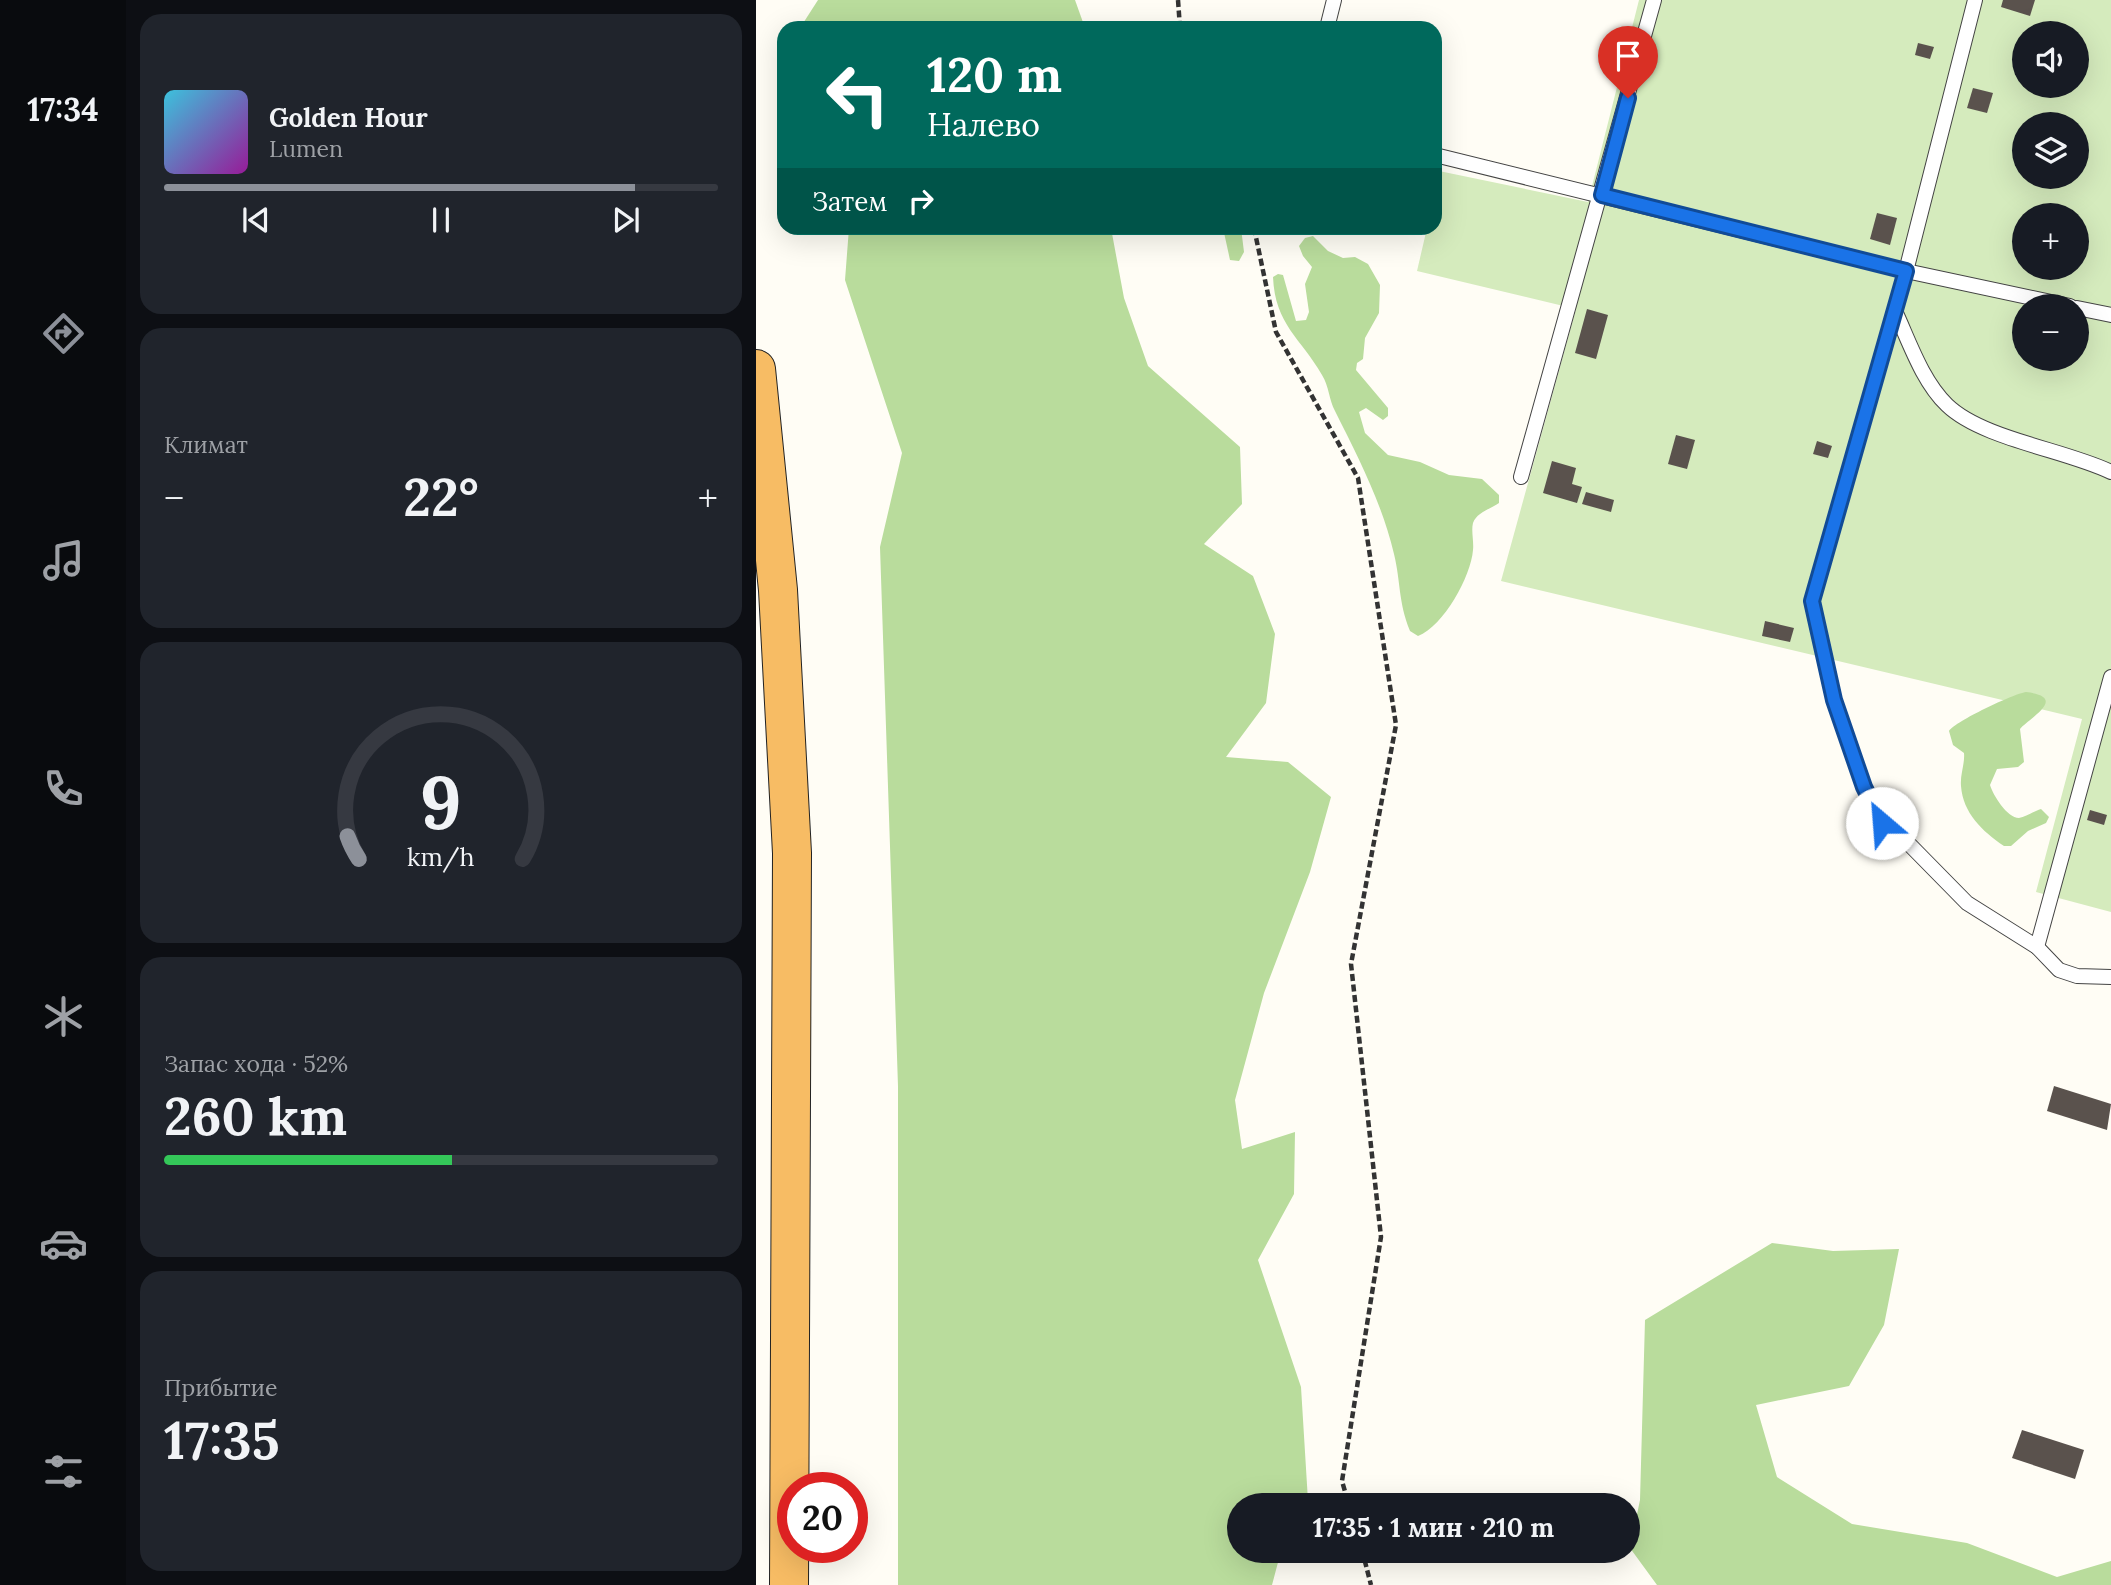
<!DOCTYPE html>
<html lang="ru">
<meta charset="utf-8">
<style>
body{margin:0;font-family:Lora,serif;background:#20242c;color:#f1f3f6;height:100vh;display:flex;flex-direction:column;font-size:26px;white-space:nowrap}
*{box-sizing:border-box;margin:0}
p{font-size:23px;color:#9ea1a6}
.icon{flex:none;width:38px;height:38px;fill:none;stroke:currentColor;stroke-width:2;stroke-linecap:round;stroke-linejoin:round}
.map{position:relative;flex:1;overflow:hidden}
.details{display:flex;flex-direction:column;gap:14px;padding:14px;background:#0d0f14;width:630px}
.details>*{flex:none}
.banner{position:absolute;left:21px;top:21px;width:665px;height:214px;border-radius:21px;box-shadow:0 7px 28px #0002;background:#00695c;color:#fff;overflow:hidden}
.fabs{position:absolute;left:1256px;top:21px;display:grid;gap:14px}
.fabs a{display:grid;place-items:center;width:77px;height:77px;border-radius:50%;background:#171b24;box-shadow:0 7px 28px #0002;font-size:35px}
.speed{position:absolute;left:21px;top:1472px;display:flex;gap:14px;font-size:35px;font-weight:700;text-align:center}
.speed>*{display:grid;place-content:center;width:91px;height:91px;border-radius:50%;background:#171b24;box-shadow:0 7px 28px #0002;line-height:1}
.speed .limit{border:10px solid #d22;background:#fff;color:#111}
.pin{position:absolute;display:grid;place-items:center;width:60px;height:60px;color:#fff;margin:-72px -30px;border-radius:50% 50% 50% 0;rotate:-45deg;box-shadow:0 0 7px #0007}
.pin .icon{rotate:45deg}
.me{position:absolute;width:77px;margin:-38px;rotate:333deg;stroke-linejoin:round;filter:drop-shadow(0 0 5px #0008)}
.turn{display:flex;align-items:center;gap:24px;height:147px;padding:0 35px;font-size:32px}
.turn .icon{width:91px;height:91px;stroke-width:2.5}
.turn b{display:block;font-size:49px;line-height:60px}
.then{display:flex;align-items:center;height:66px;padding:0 35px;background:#0003;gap:14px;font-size:26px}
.big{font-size:52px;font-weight:700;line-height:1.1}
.details .tile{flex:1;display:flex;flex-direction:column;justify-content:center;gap:10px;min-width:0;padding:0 24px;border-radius:21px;background:#20242c}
.details .dial{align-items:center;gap:0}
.dial svg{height:182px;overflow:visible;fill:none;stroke:#363941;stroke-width:7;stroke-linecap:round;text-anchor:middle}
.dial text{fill:#f1f3f6;stroke:none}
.song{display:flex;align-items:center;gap:21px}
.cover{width:84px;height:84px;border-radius:10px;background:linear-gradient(135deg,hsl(190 70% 55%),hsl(300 70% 35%))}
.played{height:7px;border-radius:4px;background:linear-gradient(90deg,#8c9099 85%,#363941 85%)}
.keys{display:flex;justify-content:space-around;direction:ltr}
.heat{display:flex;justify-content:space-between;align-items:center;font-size:38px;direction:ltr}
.charge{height:10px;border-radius:5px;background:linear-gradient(90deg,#34c759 52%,#363941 0)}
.trip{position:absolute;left:471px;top:1493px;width:413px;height:70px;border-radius:35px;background:#171b24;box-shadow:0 7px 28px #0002;font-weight:700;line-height:70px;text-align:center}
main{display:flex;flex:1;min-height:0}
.tabs{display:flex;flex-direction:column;width:126px;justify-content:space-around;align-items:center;background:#090b0e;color:#9ea1a6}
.tabs .icon{width:49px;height:49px}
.tabs .selected{color:#8c9099}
.tabs b{font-size:32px;color:#f1f3f6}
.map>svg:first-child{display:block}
.green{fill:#d5ebbd;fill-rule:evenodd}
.forest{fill:#b9dc9c}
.building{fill:#5a524d}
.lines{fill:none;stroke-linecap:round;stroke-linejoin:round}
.service-casing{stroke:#444;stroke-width:16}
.trunk-casing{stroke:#222;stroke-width:40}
.path{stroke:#333;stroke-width:4.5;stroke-dasharray:7 3.5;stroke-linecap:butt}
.service{stroke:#fff;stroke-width:14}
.trunk{stroke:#f7bc64;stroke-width:38}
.route-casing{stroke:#114b97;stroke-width:18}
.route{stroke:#1a73e8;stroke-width:12}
</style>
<main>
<nav class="tabs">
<b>17:34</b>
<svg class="icon selected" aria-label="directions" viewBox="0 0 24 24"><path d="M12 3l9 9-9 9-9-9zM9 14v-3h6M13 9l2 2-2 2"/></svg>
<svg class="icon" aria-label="music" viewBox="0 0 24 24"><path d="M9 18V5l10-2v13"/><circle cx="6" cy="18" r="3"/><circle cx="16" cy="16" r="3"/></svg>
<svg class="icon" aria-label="phone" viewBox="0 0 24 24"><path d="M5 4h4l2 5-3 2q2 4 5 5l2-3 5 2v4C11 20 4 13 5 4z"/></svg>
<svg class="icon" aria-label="climate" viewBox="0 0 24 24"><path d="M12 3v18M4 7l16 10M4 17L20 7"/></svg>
<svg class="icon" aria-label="car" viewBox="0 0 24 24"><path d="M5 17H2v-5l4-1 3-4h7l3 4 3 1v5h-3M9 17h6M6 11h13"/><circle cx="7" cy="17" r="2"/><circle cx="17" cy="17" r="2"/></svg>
<svg class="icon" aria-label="filters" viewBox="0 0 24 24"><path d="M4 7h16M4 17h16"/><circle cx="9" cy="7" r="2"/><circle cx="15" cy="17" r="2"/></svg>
</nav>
<section class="details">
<div class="tile">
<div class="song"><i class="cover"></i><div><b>Golden Hour</b><p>Lumen</p></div></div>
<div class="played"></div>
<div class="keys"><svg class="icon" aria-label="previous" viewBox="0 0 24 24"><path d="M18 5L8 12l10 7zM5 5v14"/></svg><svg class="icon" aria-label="pause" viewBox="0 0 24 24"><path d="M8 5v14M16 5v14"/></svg><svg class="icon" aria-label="next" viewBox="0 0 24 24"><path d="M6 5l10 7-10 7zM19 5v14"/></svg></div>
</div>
<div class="tile"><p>Климат</p>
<div class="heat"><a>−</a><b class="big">22°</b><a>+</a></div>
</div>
<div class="tile dial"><svg viewBox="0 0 100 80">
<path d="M14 69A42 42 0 1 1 86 69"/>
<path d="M14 69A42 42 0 0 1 9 59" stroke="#8c9099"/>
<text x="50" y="56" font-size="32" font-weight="700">9</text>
<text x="50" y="72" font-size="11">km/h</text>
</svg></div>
<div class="tile"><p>Запас хода · 52%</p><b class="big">260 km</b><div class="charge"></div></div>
<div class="tile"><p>Прибытие</p><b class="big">17:35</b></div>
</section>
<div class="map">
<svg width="1355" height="1585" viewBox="0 0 1355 1585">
<rect width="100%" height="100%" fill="#fffdf5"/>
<path class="green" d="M 883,0 L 1355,0 L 1355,912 L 1280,892 L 1326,719 L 745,581 L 820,309 L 661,271 L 671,228 L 679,228 L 679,191 L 683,171 L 832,202 ZM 1269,33 L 1321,33 L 1321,86 L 1269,86 ZM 1269,124 L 1321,124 L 1321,177 L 1269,177 ZM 1269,215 L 1321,215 L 1321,268 L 1269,268 ZM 1269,306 L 1321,306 L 1321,359 L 1269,359 Z"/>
<g class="forest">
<path d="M 62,0 L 319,0 L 329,28 L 44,28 Z"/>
<path d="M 93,228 L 355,228 L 368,298 L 392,366 L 484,447 L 486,504 L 448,544 L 497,576 L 519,634 L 510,703 L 470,757 L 532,762 L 575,797 L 554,872 L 508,993 L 479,1100 L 486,1149 L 539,1132 L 538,1194 L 502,1260 L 545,1387 L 552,1501 L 550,1505 L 483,1505 L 483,1550 L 525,1551 L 516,1585 L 142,1585 L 142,1086 L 124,547 L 146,453 L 89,280 Z"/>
<path d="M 467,228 L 485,228 L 488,252 L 483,261 L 474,260 Z"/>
<path d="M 557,236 L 572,251 L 587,258 L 599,257 L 612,264 L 624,285 L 623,313 L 609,338 L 607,359 L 601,363 L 600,370 L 632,408 L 632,416 L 627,420 L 610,408 L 603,412 L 609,433 L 632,455 L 664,462 L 693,475 L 726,479 L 743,495 L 743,503 C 735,509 721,512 717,523 C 715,531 718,542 717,550 C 715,576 688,626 662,636 L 654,631 C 642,601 645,583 638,554 C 626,503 602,457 579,411 C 573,400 573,386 566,375 C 545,338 519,325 517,277 L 522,274 L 527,275 L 540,321 L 550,320 L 553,312 L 549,284 L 556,267 L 547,256 L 543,246 L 549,238 Z"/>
<path d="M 1270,692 C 1314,697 1272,719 1264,729 L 1268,762 L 1262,767 L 1241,769 L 1234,785 C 1237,795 1251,818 1263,818 C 1270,817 1278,811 1285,809 L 1293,817 L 1290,823 L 1272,831 L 1255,846 L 1248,846 C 1226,831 1207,813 1205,786 C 1204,774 1209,764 1208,753 L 1197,745 L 1193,731 C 1200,721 1257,694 1270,692 Z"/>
<path d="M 1016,1243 L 1077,1251 L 1143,1249 L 1128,1325 L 1093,1386 L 1000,1405 L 1021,1477 L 1096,1524 L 1211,1543 L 1301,1577 L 1355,1561 L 1355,1585 L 901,1585 L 874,1548 L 884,1500 L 889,1320 Z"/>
</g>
<g class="building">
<path d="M 1247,0 L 1279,0 L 1274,16 L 1245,7 Z"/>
<path d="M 1162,43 L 1178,47 L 1174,59 L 1159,55 Z"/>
<path d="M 1217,88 L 1237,93 L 1231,113 L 1211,108 Z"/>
<path d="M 1121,213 L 1141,218 L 1134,245 L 1114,239 Z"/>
<path d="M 831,309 L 852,315 L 840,359 L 819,353 Z"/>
<path d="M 920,435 L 939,440 L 931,469 L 912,464 Z"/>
<path d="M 1061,441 L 1076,446 L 1072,458 L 1057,454 Z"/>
<path d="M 796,461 L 820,468 L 816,484 L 826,487 L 821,503 L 787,493 Z"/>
<path d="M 830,492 L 858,500 L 855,512 L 826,504 Z"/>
<path d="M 1009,621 L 1038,628 L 1034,642 L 1006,636 Z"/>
<path d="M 1334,810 L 1351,815 L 1348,825 L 1331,820 Z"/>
<path d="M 1298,1086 L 1355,1104 L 1351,1130 L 1291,1111 Z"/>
<path d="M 1266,1430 L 1328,1450 L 1319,1479 L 1256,1458 Z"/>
</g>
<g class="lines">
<defs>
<g id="service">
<path d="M 1219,0 L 1150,271 L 1056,601 L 1078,700 L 1108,787 L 1126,823 L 1154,845 L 1211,903 L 1281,947 L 1303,970 L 1321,976 L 1355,977"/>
<path d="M 571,28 L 578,0"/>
<path d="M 679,155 L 1150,271 L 1314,306"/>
<path d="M 1321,308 L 1355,315"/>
<path d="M 1139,311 C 1153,341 1166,381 1191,405 C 1226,439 1310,450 1355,472"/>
<path d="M 765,477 L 898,0"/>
<path d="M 1281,947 L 1355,677"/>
</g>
<path id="trunk" d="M 0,369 L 22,590 L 36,853 L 33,1585"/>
</defs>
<use href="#service" class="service-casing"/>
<use href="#trunk" class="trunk-casing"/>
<g class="path">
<path d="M 422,0 L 424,28"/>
<path d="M 498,228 L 520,332 L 602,478 L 640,725 L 595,964 L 625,1237 L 586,1481 L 593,1505"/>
<path d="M 606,1550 L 615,1585"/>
</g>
<use href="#service" class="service"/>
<use href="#trunk" class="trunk"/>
</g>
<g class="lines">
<defs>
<path id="route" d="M 872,98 L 846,195 L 1150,271 L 1056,601 L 1078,700 L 1108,787 L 1126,823"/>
</defs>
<use href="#route" class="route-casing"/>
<use href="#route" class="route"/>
</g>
</svg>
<div class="fabs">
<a><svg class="icon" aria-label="sound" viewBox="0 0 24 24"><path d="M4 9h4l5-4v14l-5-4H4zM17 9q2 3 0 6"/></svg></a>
<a><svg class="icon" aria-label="layers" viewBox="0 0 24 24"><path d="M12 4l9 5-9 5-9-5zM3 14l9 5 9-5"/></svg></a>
<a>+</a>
<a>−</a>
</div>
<div class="speed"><div class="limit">20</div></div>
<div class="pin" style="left:872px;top:98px;background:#d93025"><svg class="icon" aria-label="arrive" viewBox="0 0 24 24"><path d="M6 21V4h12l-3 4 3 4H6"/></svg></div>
<svg class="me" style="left:1126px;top:823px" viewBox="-20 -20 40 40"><circle r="19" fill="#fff"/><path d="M0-13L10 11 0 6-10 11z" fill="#1a73e8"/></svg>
<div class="trip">17:35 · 1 мин · 210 m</div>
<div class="banner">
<div class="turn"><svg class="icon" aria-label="left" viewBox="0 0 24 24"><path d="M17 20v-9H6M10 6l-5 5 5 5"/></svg><div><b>120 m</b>Налево</div></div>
<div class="then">Затем<svg class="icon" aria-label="right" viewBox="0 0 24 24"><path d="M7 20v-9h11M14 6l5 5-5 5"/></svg></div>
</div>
</div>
</main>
